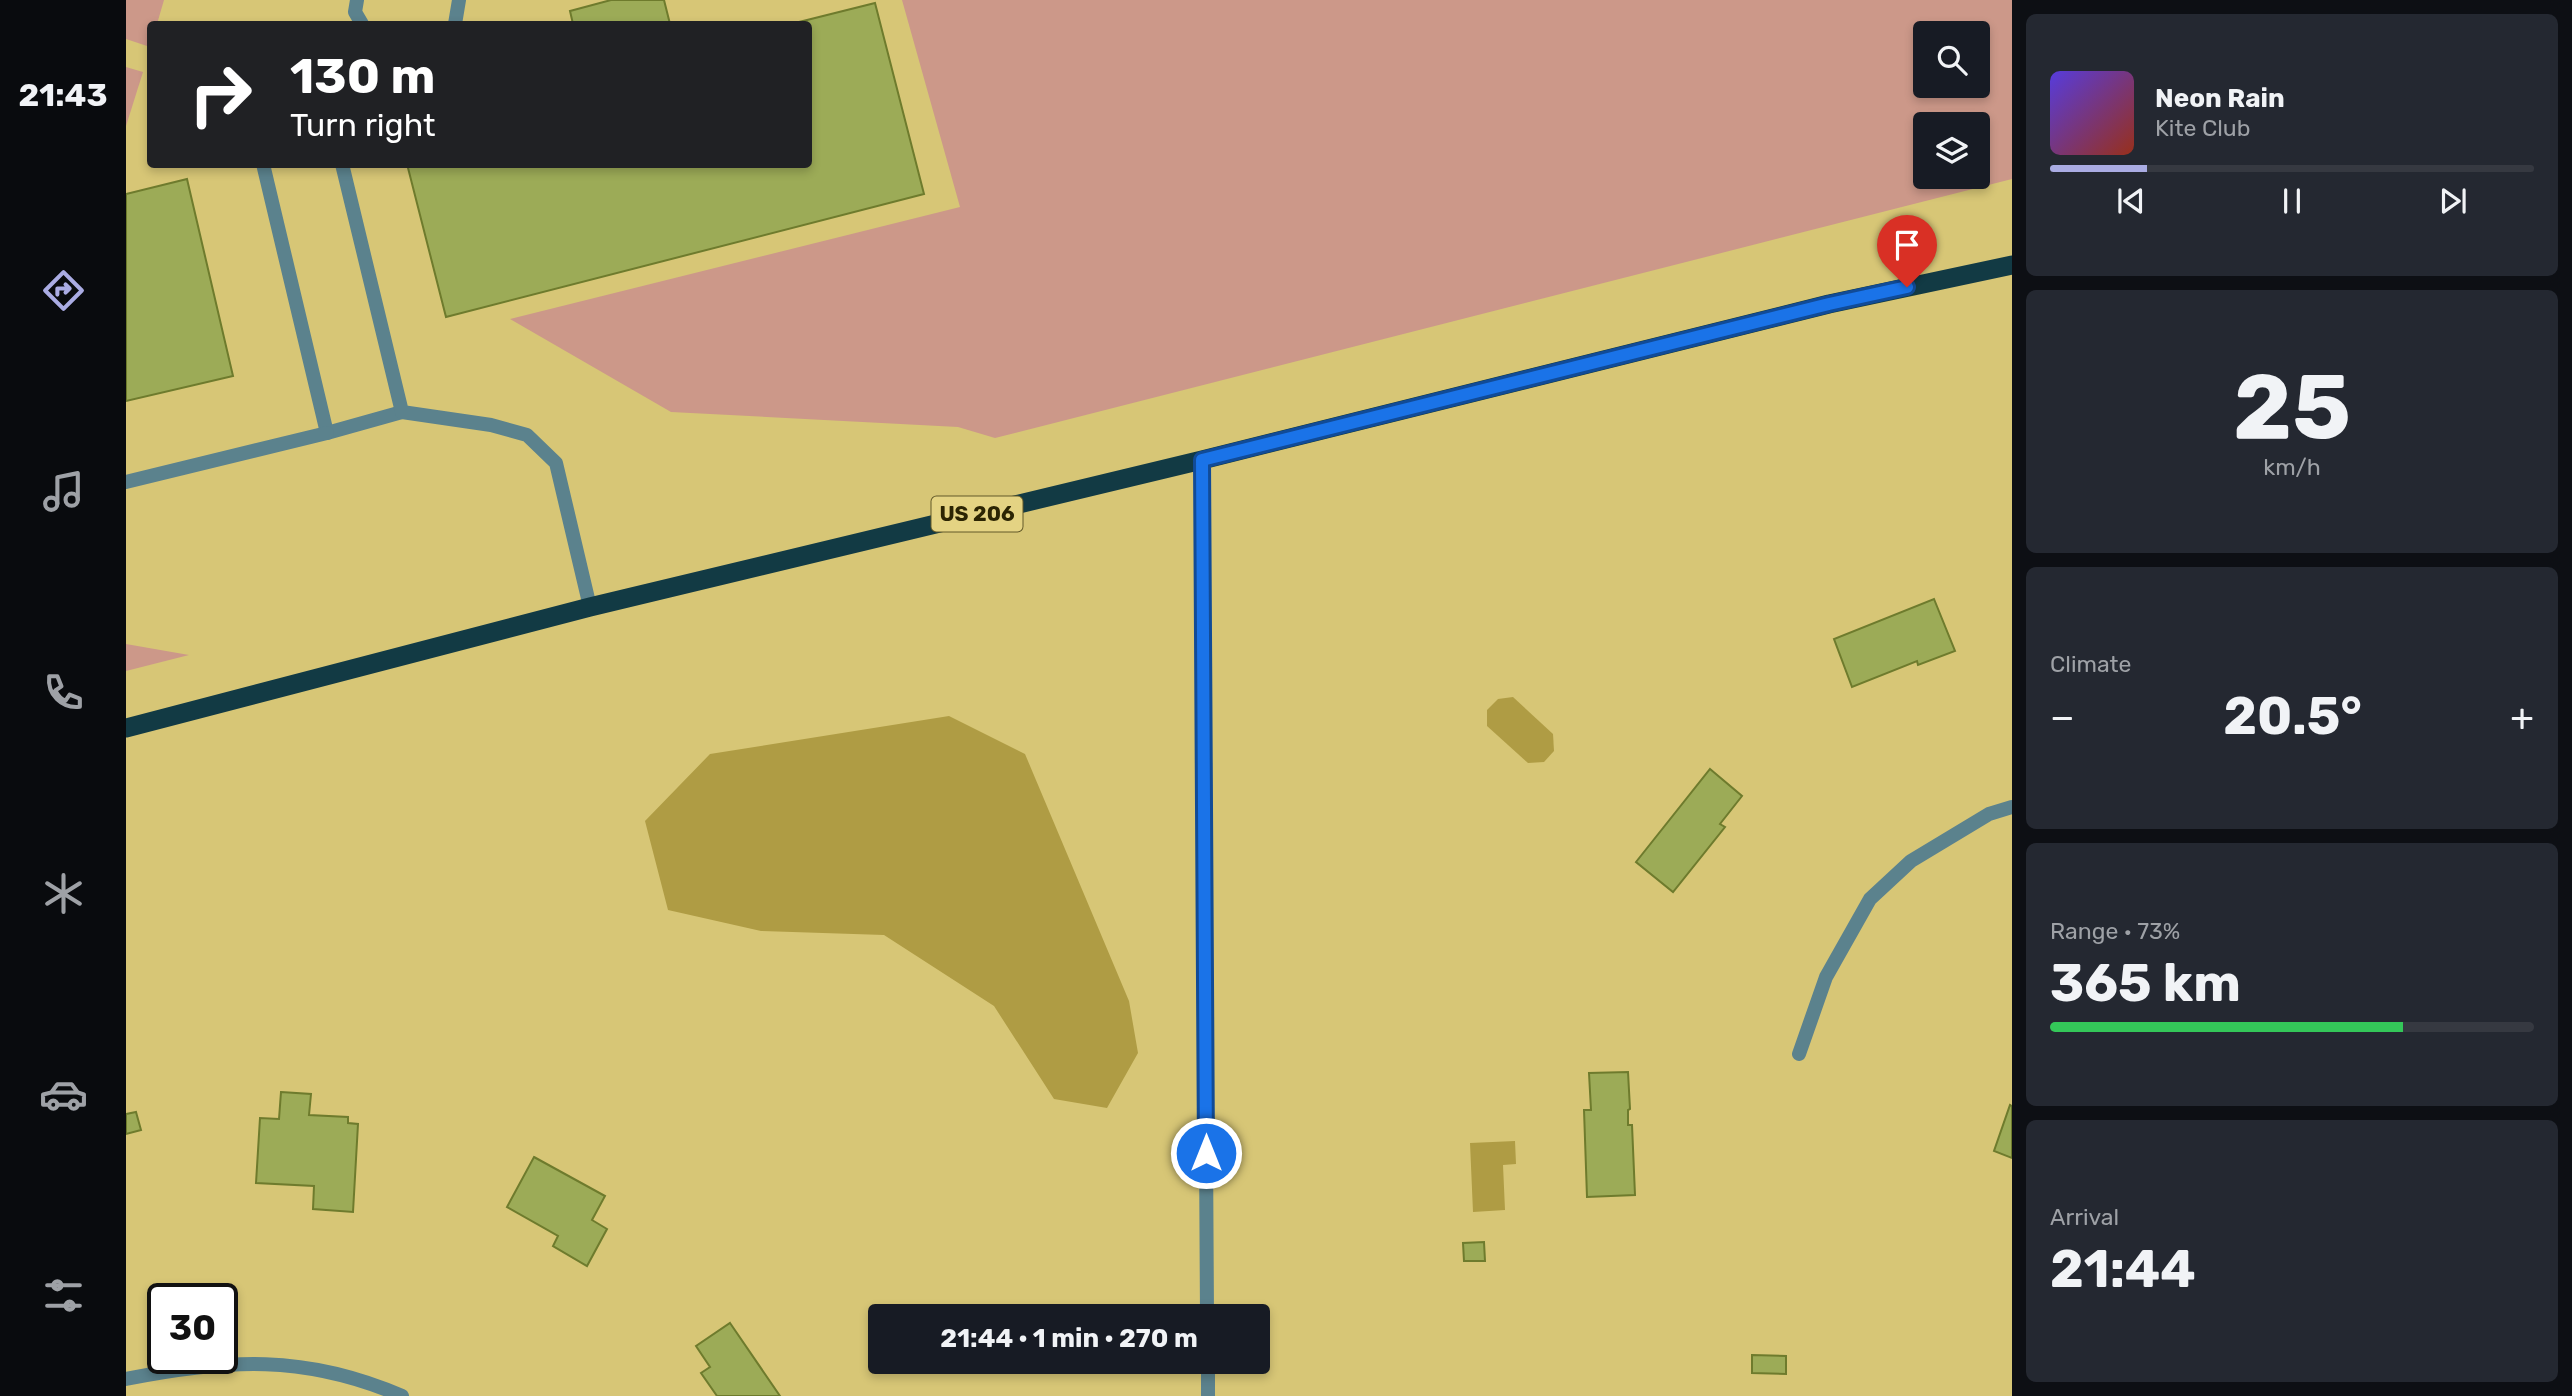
<!DOCTYPE html>
<meta charset="utf-8">
<style>
body{margin:0;font-family:Rubik,sans-serif;background:#242831;color:#f1f3f6;height:100vh;display:flex;flex-direction:column;font-size:26px;white-space:nowrap}
*{box-sizing:border-box;margin:0}
p{font-size:23px;color:#9ea1a6}
.icon{flex:none;width:38px;height:38px;fill:none;stroke:currentColor;stroke-width:2;stroke-linecap:round;stroke-linejoin:round}
.map{position:relative;flex:1;overflow:hidden}
.sheet{display:flex;flex-direction:column;gap:14px;padding:14px;background:#0d0f14;width:560px}
.sheet>*{flex:none}
.banner{position:absolute;left:21px;top:21px;width:665px;height:147px;border-radius:7px;box-shadow:0 4px 10px #0003;background:#202124;color:#fff;overflow:hidden}
.controls{position:absolute;left:1787px;top:21px;display:grid;gap:14px}
.controls a{display:grid;place-items:center;width:77px;height:77px;border-radius:7px;background:#171b24;box-shadow:0 4px 10px #0003;font-size:35px}
.speed{position:absolute;left:21px;top:1283px;display:flex;gap:14px;font-size:35px;font-weight:700;text-align:center}
.speed>*{display:grid;place-content:center;width:91px;height:91px;border-radius:50%;background:#171b24;box-shadow:0 4px 10px #0003;line-height:1}
.speed .limit{border:4px solid #111;border-radius:10px;background:#fff;color:#111}
.pin{position:absolute;display:grid;place-items:center;width:60px;height:60px;color:#fff;margin:-72px -30px;border-radius:50% 50% 50% 0;rotate:-45deg;box-shadow:0 0 7px #0007}
.pin .icon{rotate:45deg}
.me{position:absolute;width:77px;margin:-38px;rotate:0deg;stroke-linejoin:round;filter:drop-shadow(0 0 5px #0008)}
.turn{display:flex;align-items:center;gap:24px;height:147px;padding:0 28px;font-size:32px}
.turn .icon{width:91px;height:91px;stroke-width:2.5}
.turn b{display:block;font-size:49px;line-height:60px}
.big{font-size:52px;font-weight:700;line-height:1.1}
.sheet .tile{flex:1;display:flex;flex-direction:column;justify-content:center;gap:10px;min-width:0;padding:0 24px;border-radius:10px;background:#242831}
.sheet .dial{align-items:center;gap:0}
.dial b{font-size:91px;line-height:1}
.song{display:flex;align-items:center;gap:21px}
.cover{width:84px;height:84px;border-radius:10px;background:linear-gradient(135deg,hsl(250 70% 55%),hsl(10 70% 35%))}
.played{height:7px;border-radius:4px;background:linear-gradient(90deg,#aaace3 20%,#363941 20%)}
.keys{display:flex;justify-content:space-around;direction:ltr}
.heat{display:flex;justify-content:space-between;align-items:center;font-size:38px;direction:ltr}
.charge{height:10px;border-radius:5px;background:linear-gradient(90deg,#34c759 73%,#363941 0)}
.trip{position:absolute;left:742px;top:1304px;width:402px;height:70px;border-radius:7px;background:#171b24;box-shadow:0 4px 10px #0003;font-weight:700;line-height:70px;text-align:center}
main{display:flex;flex:1;min-height:0}
.dock{display:flex;flex-direction:column;width:126px;justify-content:space-around;align-items:center;background:#090b0e;color:#9ea1a6}
.dock .icon{width:49px;height:49px}
.dock .current{color:#aaace3}
.dock b{font-size:32px;color:#f1f3f6}
.map>svg:first-child{display:block}
.green{fill:#cc9889;fill-rule:evenodd}
.water{fill:#af9c44}
.building{fill:#9cab57;stroke:#6e7b2d;stroke-width:2}
.lines{fill:none;stroke-linecap:round;stroke-linejoin:round}
.service{stroke:#5b828d;stroke-width:14}
.minor{stroke:#5b828d;stroke-width:14}
.trunk{stroke:#123a44;stroke-width:19}
.route-casing{stroke:#114b97;stroke-width:18}
.route{stroke:#1a73e8;stroke-width:12}
.labels{text-anchor:middle;stroke-width:5;stroke-linejoin:round;paint-order:stroke}
.shield{fill:#e4d383;stroke:#635929;stroke-width:2}
.shield-label{font-size:21px;font-weight:bold;fill:#2c2503}
</style>
<main>
<nav class="dock">
<b>21:43</b>
<svg class="icon current" aria-label="directions" viewBox="0 0 24 24"><path d="M12 3l9 9-9 9-9-9zM9 14v-3h6M13 9l2 2-2 2"/></svg>
<svg class="icon" aria-label="music" viewBox="0 0 24 24"><path d="M9 18V5l10-2v13"/><circle cx="6" cy="18" r="3"/><circle cx="16" cy="16" r="3"/></svg>
<svg class="icon" aria-label="phone" viewBox="0 0 24 24"><path d="M5 4h4l2 5-3 2q2 4 5 5l2-3 5 2v4C11 20 4 13 5 4z"/></svg>
<svg class="icon" aria-label="climate" viewBox="0 0 24 24"><path d="M12 3v18M4 7l16 10M4 17L20 7"/></svg>
<svg class="icon" aria-label="car" viewBox="0 0 24 24"><path d="M5 17H2v-5l4-1 3-4h7l3 4 3 1v5h-3M9 17h6M6 11h13"/><circle cx="7" cy="17" r="2"/><circle cx="17" cy="17" r="2"/></svg>
<svg class="icon" aria-label="filters" viewBox="0 0 24 24"><path d="M4 7h16M4 17h16"/><circle cx="9" cy="7" r="2"/><circle cx="15" cy="17" r="2"/></svg>
</nav>
<div class="map">
<svg width="1886" height="1396" viewBox="0 0 1886 1396">
<rect width="100%" height="100%" fill="#d7c676"/>
<g class="green">
<path d="M 0,0 L 38,0 L 31,24 L 24,24 L 24,47 L 0,39 Z"/>
<path d="M 776,0 L 1886,0 L 1886,179 L 869,438 L 832,427 L 545,412 L 384,319 L 834,207 ZM 1799,33 L 1852,33 L 1852,86 L 1799,86 ZM 1852,124 L 1852,177 L 1799,177 L 1799,124 Z"/>
<path d="M 0,67 L 17,72 L 0,126 Z"/>
<path d="M 0,644 L 63,655 L 0,671 Z"/>
</g>
<g class="water">
<path d="M 1387,697 L 1427,734 L 1428,751 L 1418,762 L 1402,763 L 1361,726 L 1361,710 L 1372,699 Z"/>
<path d="M 823,716 L 899,754 L 1003,1001 L 1012,1053 L 981,1108 L 928,1099 L 868,1006 L 758,935 L 635,931 L 542,910 L 519,821 L 584,754 Z"/>
<path d="M 1389,1141 L 1390,1164 L 1377,1165 L 1379,1210 L 1347,1212 L 1344,1143 Z"/>
</g>
<g class="building">
<path d="M 485,0 L 538,0 L 544,24 L 447,24 L 444,11 Z"/>
<path d="M 749,3 L 798,194 L 320,317 L 281,164 L 682,164 L 682,24 L 665,24 Z"/>
<path d="M 61,179 L 107,376 L 0,401 L 0,194 Z"/>
<path d="M 1808,599 L 1829,651 L 1792,665 L 1791,661 L 1726,687 L 1708,639 Z"/>
<path d="M 1584,769 L 1616,796 L 1594,824 L 1599,827 L 1547,892 L 1510,862 Z"/>
<path d="M 1502,1072 L 1504,1109 L 1502,1110 L 1502,1125 L 1506,1125 L 1509,1195 L 1461,1197 L 1458,1110 L 1465,1110 L 1463,1073 Z"/>
<path d="M 155,1092 L 185,1094 L 183,1115 L 222,1117 L 222,1123 L 232,1124 L 227,1212 L 187,1209 L 188,1186 L 130,1183 L 134,1118 L 153,1119 Z"/>
<path d="M 1884,1105 L 1886,1106 L 1886,1158 L 1868,1151 Z"/>
<path d="M 10,1112 L 15,1130 L 0,1134 L 0,1114 Z"/>
<path d="M 408,1157 L 479,1196 L 466,1220 L 481,1229 L 461,1266 L 427,1246 L 432,1236 L 381,1207 Z"/>
<path d="M 1358,1242 L 1359,1261 L 1338,1261 L 1337,1243 Z"/>
<path d="M 604,1323 L 654,1396 L 591,1396 L 575,1373 L 584,1367 L 570,1346 Z"/>
<path d="M 1626,1355 L 1660,1356 L 1660,1374 L 1626,1373 Z"/>
</g>
<g class="lines">
<g class="service">
<path d="M 231,0 L 229,12 L 236,24"/>
<path d="M 329,24 L 333,0"/>
<path d="M 137,164 L 201,433 L 276,412"/>
<path d="M 216,164 L 276,412 L 365,425 L 401,435 L 430,463 L 464,607"/>
<path d="M 0,482 L 201,433"/>
</g>
<g class="minor">
<path d="M 1076,460 L 1081,1316"/>
<path d="M 1673,1054 L 1700,977 L 1744,899 L 1785,861 L 1863,814 L 1886,807"/>
<path d="M 1082,1362 L 1082,1396"/>
<path d="M 0,1379 C 101,1359 179,1354 276,1396"/>
</g>
<path class="trunk" d="M 0,728 L 464,607 L 1076,460 L 1703,304 L 1886,265"/>
</g>
<g class="lines">
<defs>
<path id="route" d="M 1080,1153 L 1076,460 L 1703,304 L 1781,287"/>
</defs>
<use href="#route" class="route-casing"/>
<use href="#route" class="route"/>
</g>
<g class="labels">
<rect class="shield" x="805.5" y="496.5" width="91" height="35" rx="5"/>
<g class="shield-label">
<text x="851" y="521">US 206</text>
</g>
</g>
</svg>
<div class="controls">
<a><svg class="icon" aria-label="search" viewBox="0 0 24 24"><circle cx="10" cy="10" r="6"/><path d="M15 15l6 6"/></svg></a>
<a><svg class="icon" aria-label="layers" viewBox="0 0 24 24"><path d="M12 4l9 5-9 5-9-5zM3 14l9 5 9-5"/></svg></a>
</div>
<div class="speed"><div class="limit">30</div></div>
<div class="pin" style="left:1781px;top:287px;background:#d93025"><svg class="icon" aria-label="arrive" viewBox="0 0 24 24"><path d="M6 21V4h12l-3 4 3 4H6"/></svg></div>
<svg class="me" style="left:1080px;top:1153px" viewBox="-20 -20 40 40"><circle r="17" fill="#1a73e8" stroke="#fff" stroke-width="3"/><path d="M0-11L8 9 0 5-8 9z" fill="#fff"/></svg>
<div class="trip">21:44 · 1 min · 270 m</div>
<div class="banner">
<div class="turn"><svg class="icon" aria-label="right" viewBox="0 0 24 24"><path d="M7 20v-9h11M14 6l5 5-5 5"/></svg><div><b>130 m</b>Turn right</div></div>
</div>
</div>
<section class="sheet">
<div class="tile">
<div class="song"><i class="cover"></i><div><b>Neon Rain</b><p>Kite Club</p></div></div>
<div class="played"></div>
<div class="keys"><svg class="icon" aria-label="previous" viewBox="0 0 24 24"><path d="M18 5L8 12l10 7zM5 5v14"/></svg><svg class="icon" aria-label="pause" viewBox="0 0 24 24"><path d="M8 5v14M16 5v14"/></svg><svg class="icon" aria-label="next" viewBox="0 0 24 24"><path d="M6 5l10 7-10 7zM19 5v14"/></svg></div>
</div>
<div class="tile dial"><b>25</b><p>km/h</p></div>
<div class="tile"><p>Climate</p>
<div class="heat"><a>−</a><b class="big">20.5°</b><a>+</a></div>
</div>
<div class="tile"><p>Range · 73%</p><b class="big">365 km</b><div class="charge"></div></div>
<div class="tile"><p>Arrival</p><b class="big">21:44</b></div>
</section>
</main>
